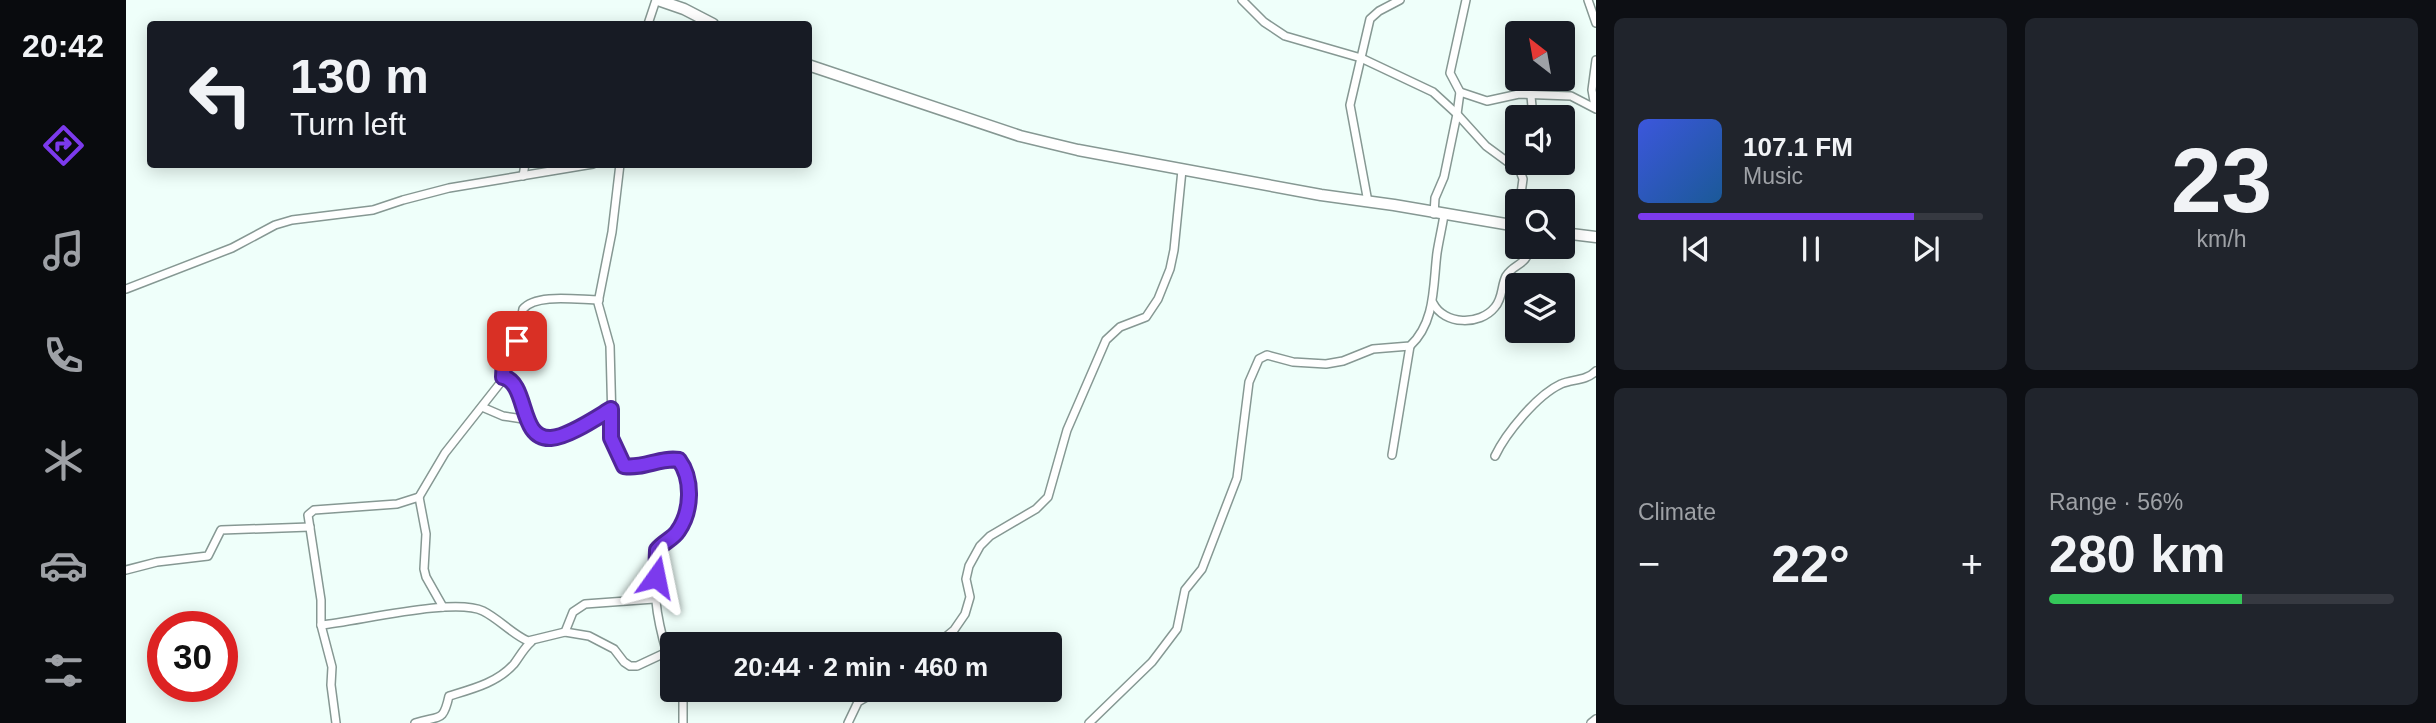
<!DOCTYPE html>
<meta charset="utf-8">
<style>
body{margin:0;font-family:Helvetica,sans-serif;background:#20242c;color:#f1f3f6;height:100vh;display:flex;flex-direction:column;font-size:26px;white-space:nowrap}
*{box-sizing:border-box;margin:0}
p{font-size:23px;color:#9ea1a6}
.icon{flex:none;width:38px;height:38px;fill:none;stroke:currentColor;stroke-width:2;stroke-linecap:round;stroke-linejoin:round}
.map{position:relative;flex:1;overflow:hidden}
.details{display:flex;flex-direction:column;gap:18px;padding:18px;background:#0d0f14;width:840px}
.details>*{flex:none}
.hud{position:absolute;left:21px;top:21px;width:665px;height:147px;border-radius:7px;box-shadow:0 4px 18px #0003;background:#171b24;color:#f1f3f6;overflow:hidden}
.needle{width:46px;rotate:329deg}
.buttons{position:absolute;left:1379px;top:21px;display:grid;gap:14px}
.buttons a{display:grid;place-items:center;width:70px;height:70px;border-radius:7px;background:#171b24;box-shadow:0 4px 18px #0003;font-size:35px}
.speed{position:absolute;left:21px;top:611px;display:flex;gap:14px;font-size:35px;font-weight:700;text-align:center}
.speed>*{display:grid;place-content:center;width:91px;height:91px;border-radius:50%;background:#171b24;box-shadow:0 4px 18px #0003;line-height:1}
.speed .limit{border:10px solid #d22;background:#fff;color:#111}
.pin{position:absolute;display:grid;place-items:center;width:60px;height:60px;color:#fff;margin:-30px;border-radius:14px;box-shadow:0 4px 10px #0006}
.me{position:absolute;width:77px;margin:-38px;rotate:12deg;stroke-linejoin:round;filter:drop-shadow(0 0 5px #0008)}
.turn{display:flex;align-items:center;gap:24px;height:147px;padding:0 28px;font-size:32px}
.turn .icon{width:91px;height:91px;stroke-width:2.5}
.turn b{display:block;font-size:49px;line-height:60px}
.big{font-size:52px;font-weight:700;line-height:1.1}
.details .tile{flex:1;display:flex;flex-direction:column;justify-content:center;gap:10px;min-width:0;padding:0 24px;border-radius:10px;background:#20242c}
.details .dial{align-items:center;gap:0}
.dial b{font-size:91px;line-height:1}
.song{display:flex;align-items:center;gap:21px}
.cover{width:84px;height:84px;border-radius:10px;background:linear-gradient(135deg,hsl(230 70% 55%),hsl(210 70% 35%))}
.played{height:7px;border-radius:4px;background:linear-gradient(90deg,#7c3aed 80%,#363941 80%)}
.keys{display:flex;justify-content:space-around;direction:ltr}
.heat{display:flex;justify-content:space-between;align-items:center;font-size:38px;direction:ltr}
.charge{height:10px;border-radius:5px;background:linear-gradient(90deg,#34c759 56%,#363941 0)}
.details .tiles{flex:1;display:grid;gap:18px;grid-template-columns:repeat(2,1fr)}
.trip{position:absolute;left:534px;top:632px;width:402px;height:70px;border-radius:7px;background:#171b24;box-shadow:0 4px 18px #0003;font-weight:700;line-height:70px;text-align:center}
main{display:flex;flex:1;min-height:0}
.dock{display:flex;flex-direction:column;width:126px;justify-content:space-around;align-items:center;background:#090b0e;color:#9ea1a6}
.dock .icon{width:49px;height:49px}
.dock .on{color:#7c3aed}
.dock b{font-size:32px;color:#f1f3f6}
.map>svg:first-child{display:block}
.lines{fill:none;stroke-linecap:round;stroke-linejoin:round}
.street-casing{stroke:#869893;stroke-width:10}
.secondary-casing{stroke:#869893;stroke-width:13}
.street{stroke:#fff;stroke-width:7}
.secondary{stroke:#fff;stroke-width:10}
.route-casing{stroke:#51269a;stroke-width:18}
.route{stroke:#7c3aed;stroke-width:12}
</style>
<main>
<nav class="dock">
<b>20:42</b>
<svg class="icon on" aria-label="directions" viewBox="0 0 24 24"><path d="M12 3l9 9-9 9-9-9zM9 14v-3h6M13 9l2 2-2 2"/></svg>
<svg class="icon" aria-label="music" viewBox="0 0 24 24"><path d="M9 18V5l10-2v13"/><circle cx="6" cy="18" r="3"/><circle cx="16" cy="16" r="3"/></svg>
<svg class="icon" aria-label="phone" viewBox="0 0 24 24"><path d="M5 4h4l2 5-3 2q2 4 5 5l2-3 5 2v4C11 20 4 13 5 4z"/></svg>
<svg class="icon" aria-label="climate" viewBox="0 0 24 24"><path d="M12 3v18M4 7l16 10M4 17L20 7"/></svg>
<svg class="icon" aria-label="car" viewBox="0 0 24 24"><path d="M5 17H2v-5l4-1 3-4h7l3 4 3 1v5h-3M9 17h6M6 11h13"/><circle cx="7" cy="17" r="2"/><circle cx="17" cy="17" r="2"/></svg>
<svg class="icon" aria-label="filters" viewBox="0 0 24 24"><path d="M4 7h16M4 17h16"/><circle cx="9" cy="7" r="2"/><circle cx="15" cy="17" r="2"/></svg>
</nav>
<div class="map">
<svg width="1470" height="723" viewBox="0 0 1470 723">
<rect width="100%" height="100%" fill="#effffa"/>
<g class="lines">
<defs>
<g id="street">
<path d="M 1116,0 L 1138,22 L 1159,36 L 1235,58 L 1307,92 L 1331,114 L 1360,146 L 1394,171 L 1397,179 L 1394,201"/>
<path d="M 1462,0 L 1470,23"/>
<path d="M 522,24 L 530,0"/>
<path d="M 1334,92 L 1361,101 L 1393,94 L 1445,96 L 1470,109"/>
<path d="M 1405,96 L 1407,117"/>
<path d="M 1469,107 L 1466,90 L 1470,60"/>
<path d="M 494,164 L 486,232 L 472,303 L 484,346 L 486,422 C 484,438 489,454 498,466 C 517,468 535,457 553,460 C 567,479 566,511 552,531 C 546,540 533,542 531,554 C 524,592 534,633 546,670"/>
<path d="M 397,176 L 399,164"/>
<path d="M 1242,202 L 1224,105 L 1244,19 L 1253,11 L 1274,0"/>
<path d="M 1308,214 L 1309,198 L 1318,177 L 1331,114 L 1334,92 L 1324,73 L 1340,0"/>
<path d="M 0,289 L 106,248 L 149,225 L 166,220 L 247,210 L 277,200 L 323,188 L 467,164"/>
<path d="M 1307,303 C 1318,325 1354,326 1369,307 C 1377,298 1375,286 1380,276 C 1388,263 1401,266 1404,247"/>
<path d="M 377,377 C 395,381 397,406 401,422"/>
<path d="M 356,407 L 377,416 L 397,419 L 420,438 C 443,437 466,420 485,409"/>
<path d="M 1266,455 L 1284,346"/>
<path d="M 1369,456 C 1380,433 1411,395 1435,384 C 1447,379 1460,381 1470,371"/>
<path d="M 293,497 L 300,534 L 298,569 L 300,577 L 317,607"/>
<path d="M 0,570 L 31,562 L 82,556 L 95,530 L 184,527"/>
<path d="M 195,625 C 230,622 328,597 357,611 C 373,619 386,634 402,641 L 439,632 L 463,636 L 488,649 L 498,662 L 504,666 L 511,666 L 541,652"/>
<path d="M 439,632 L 447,612 L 459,604 L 528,599"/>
<path d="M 811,644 L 828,630 L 839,614 L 844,597 L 840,579 L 843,566 L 854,546 L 864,536 L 910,509 L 922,497 L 941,430 L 980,340 L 994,327 L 1020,317 L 1032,299 L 1044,269 L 1048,250 L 1056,170"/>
<path d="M 553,690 L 557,700 L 557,723"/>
<path d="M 210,723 L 205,685 L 206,667 L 195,625 L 195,600 L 182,515 L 188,510 L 271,504 L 293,497 L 319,453 L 375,382 L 380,355 L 391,341 L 397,309 C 410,293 453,300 473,300"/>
<path d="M 289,723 C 314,715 317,723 323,696 C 346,689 371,683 388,664 C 394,656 398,648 405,642"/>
<path d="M 722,723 L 732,702 L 753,690"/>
<path d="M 963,723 L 1026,662 L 1051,629 L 1059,590 L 1076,569 L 1111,478 L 1123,382 L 1133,359 L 1141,355 L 1167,362 L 1200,364 L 1217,361 L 1247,349 L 1284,346 C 1310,322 1307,284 1311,253 C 1313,240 1316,228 1318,215"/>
<path d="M 1465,723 L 1470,719"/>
</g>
<g id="secondary">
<path d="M 532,0 L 558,9 L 587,24"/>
<path d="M 682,65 L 894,136 L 952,150 L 1195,195 L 1268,205 L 1391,226"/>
<path d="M 1437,233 L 1470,237"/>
</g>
</defs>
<use href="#street" class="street-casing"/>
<use href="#secondary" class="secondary-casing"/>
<use href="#street" class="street"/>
<use href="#secondary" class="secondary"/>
</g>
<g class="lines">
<defs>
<path id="route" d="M 391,341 L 378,359 L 377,377 C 403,383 392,440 425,438 C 442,437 470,418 485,409 L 485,438 L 498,466 C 517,469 535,457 553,460 C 567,479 566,511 552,531 C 547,539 537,542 531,550 L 530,577"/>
</defs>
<use href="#route" class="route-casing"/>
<use href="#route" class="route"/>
</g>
</svg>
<div class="buttons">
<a><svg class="needle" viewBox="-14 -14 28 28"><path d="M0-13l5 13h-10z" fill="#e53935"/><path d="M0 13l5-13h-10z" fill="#9ea1a6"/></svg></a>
<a><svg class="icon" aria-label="sound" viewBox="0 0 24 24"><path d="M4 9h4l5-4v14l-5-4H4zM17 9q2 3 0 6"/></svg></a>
<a><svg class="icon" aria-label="search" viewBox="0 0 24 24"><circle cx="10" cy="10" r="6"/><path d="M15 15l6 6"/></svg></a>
<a><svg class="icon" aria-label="layers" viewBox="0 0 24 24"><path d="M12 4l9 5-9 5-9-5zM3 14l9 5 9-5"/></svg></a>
</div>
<div class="speed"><div class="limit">30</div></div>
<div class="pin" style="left:391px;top:341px;background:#d93025"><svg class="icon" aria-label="arrive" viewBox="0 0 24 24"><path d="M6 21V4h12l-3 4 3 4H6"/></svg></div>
<svg class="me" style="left:530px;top:577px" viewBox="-20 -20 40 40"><path d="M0-17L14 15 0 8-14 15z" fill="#7c3aed" stroke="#fff" stroke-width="4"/></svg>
<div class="trip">20:44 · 2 min · 460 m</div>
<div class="hud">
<div class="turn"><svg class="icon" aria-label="left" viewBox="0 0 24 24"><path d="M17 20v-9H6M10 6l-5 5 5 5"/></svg><div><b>130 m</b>Turn left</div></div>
</div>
</div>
<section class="details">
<div class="tiles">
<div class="tile">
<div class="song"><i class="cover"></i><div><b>107.1 FM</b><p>Music</p></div></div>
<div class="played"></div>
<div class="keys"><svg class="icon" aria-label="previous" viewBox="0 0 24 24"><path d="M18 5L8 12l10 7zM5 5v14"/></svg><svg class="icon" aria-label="pause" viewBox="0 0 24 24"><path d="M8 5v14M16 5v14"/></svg><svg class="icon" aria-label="next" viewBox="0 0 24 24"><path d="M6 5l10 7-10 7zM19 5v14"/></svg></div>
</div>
<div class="tile dial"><b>23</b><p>km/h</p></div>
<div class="tile"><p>Climate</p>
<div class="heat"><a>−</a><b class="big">22°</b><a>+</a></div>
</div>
<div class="tile"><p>Range · 56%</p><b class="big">280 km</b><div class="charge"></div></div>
</div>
</section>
</main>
